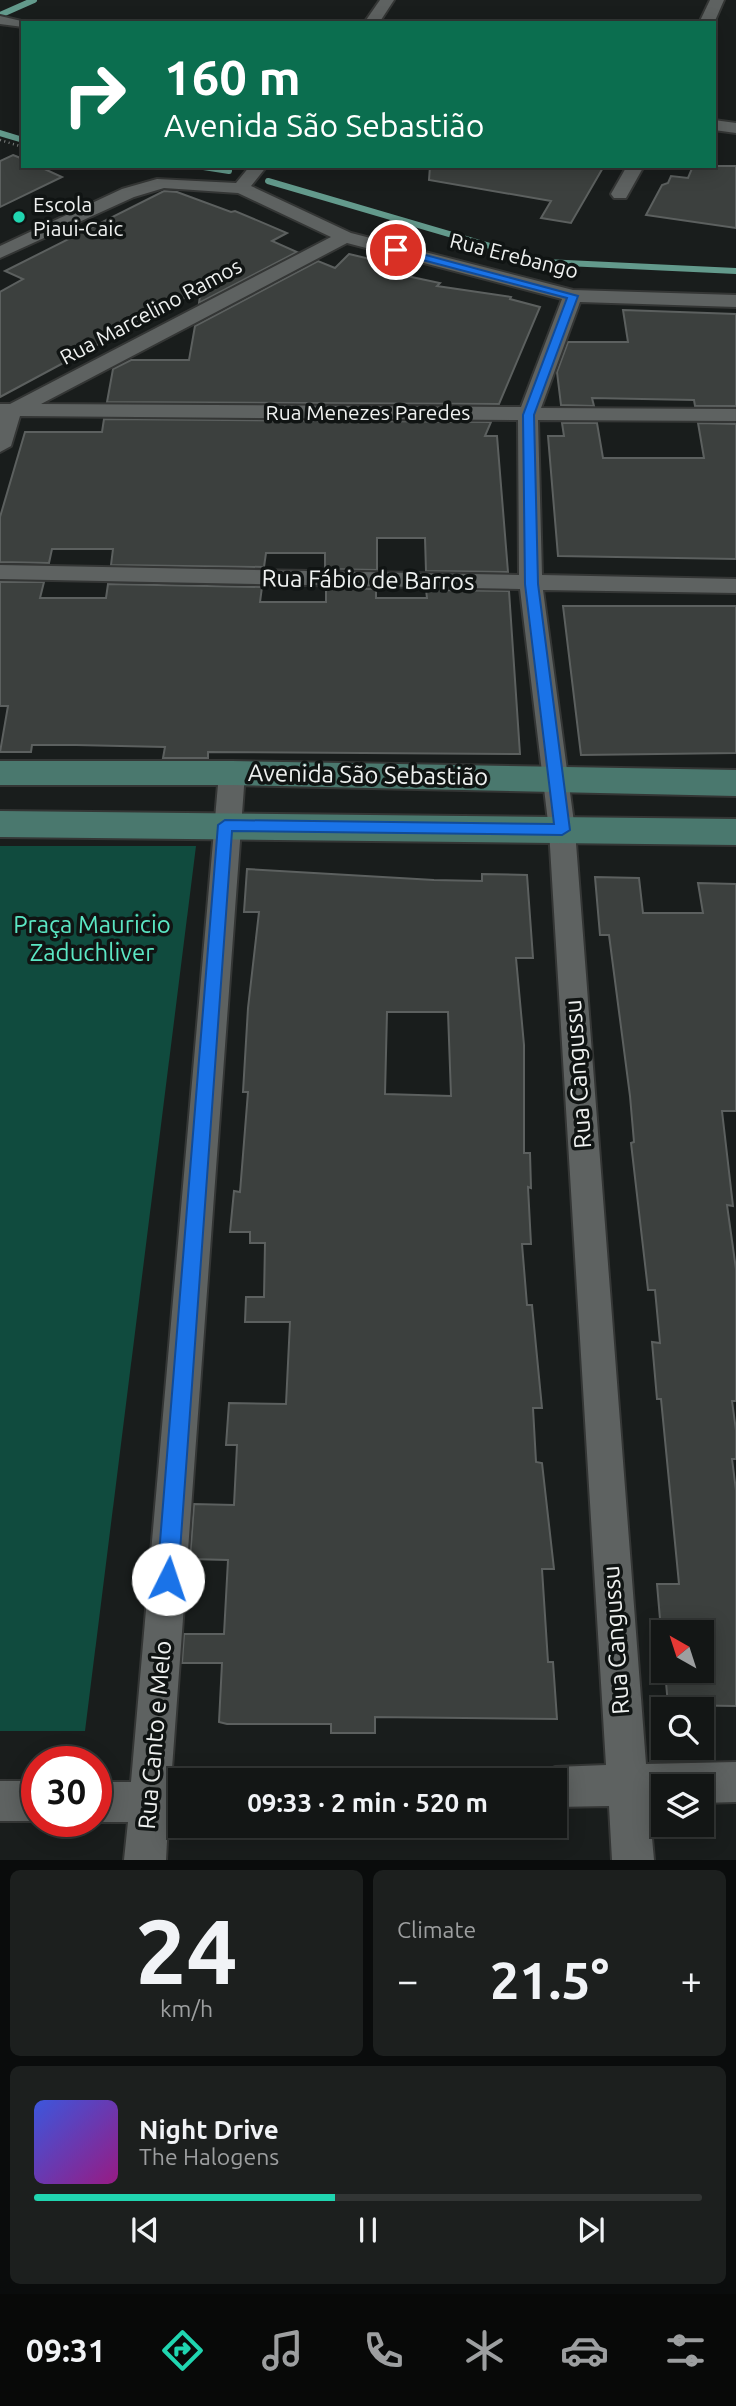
<!DOCTYPE html>
<meta charset="utf-8">
<style>
body{margin:0;font-family:Ubuntu,sans-serif;background:#1c1f1e;color:#f1f3f6;height:100vh;display:flex;flex-direction:column;font-size:26px;white-space:nowrap}
*{box-sizing:border-box;margin:0}
p{font-size:23px;color:#9d9fa0}
.icon{flex:none;width:38px;height:38px;fill:none;stroke:currentColor;stroke-width:2;stroke-linecap:round;stroke-linejoin:round}
.map{position:relative;height:1860px;overflow:hidden}
.panel{display:flex;flex-direction:column;gap:10px;padding:10px;background:#0a0c0c;flex:1}
.panel>*{flex:none}
.hud{position:absolute;left:21px;top:21px;width:695px;height:147px;border-radius:0px;box-shadow:0 4px 18px #0003,0 0 0 2px #323534;background:#0b6e4f;color:#fff;overflow:hidden}
.needle{width:46px;rotate:321deg}
.controls{position:absolute;left:651px;top:1620px;display:grid;gap:14px}
.controls a{display:grid;place-items:center;width:63px;height:63px;border-radius:0px;background:#131615;box-shadow:0 4px 18px #0003,0 0 0 2px #323534;font-size:35px}
.speed{position:absolute;left:21px;top:1746px;display:flex;gap:14px;font-size:35px;font-weight:700;text-align:center}
.speed>*{display:grid;place-content:center;width:91px;height:91px;border-radius:50%;background:#131615;box-shadow:0 4px 18px #0003,0 0 0 2px #323534;line-height:1}
.speed .limit{border:10px solid #d22;background:#fff;color:#111}
.pin{position:absolute;display:grid;place-items:center;width:60px;height:60px;color:#fff;margin:-30px;border:4px solid #fff;border-radius:50%;box-shadow:0 2px 7px #0007}
.me{position:absolute;width:77px;margin:-38px;rotate:4deg;stroke-linejoin:round;filter:drop-shadow(0 0 5px #0008)}
.turn{display:flex;align-items:center;gap:24px;height:147px;padding:0 28px;font-size:32px}
.turn .icon{width:91px;height:91px;stroke-width:2.5}
.turn b{display:block;font-size:49px;line-height:60px}
.big{font-size:52px;font-weight:700;line-height:1.1}
.panel .tile{flex:1;display:flex;flex-direction:column;justify-content:center;gap:10px;min-width:0;padding:0 24px;border-radius:10px;background:#1c1f1e}
.panel .dial{align-items:center;gap:0}
.dial b{font-size:91px;line-height:1}
.song{display:flex;align-items:center;gap:21px}
.cover{width:84px;height:84px;border-radius:10px;background:linear-gradient(135deg,hsl(230 70% 55%),hsl(310 70% 35%))}
.played{height:7px;border-radius:4px;background:linear-gradient(90deg,#20d5b0 45%,#323534 45%)}
.keys{display:flex;justify-content:space-around;direction:ltr}
.heat{display:flex;justify-content:space-between;align-items:center;font-size:38px;direction:ltr}
.panel .tiles{flex:1;display:grid;gap:10px;grid-template-columns:1fr 1fr}
.tile:last-child{grid-column:span 2}
.trip{position:absolute;left:168px;top:1768px;width:399px;height:70px;border-radius:0px;background:#131615;box-shadow:0 4px 18px #0003,0 0 0 2px #323534;font-weight:700;line-height:70px;text-align:center}
.tab-bar{display:flex;height:112px;justify-content:space-around;align-items:center;background:#080908;color:#9d9fa0}
.tab-bar .icon{width:49px;height:49px}
.tab-bar .on{color:#20d5b0}
.tab-bar b{font-size:32px;color:#f1f3f6}
.map>svg:first-child{display:block}
.green{fill:#104b3e}
.lines{fill:none;stroke-linecap:round;stroke-linejoin:round}
.stream{stroke:#639a8c;stroke-width:6}
.building{fill:#3c403e;stroke:#5c605f;stroke-width:2;fill-rule:evenodd}
.street-casing{stroke:#343635;stroke-width:4}
.secondary-casing{stroke:#343635;stroke-width:4}
.path{stroke:#7f8281;stroke-width:2.5;stroke-dasharray:1 3.5;stroke-linecap:butt}
.street{fill:#5e6261;fill-rule:evenodd}
.secondary{fill:#4a786e;fill-rule:evenodd}
.route{fill:#1a73e8;stroke:#114b97;stroke-width:2}
.poi-dot{fill:#20d5b0;stroke:#101413;stroke-width:2.5}
.labels{text-anchor:middle;stroke-width:7;stroke-linejoin:round;paint-order:stroke}
.far-poi-label{font-size:21px;fill:#eff1f0;stroke:#101413;text-anchor:start}
.far-street-label{font-size:21px;fill:#eff1f0;stroke:#101413}
.street-label{font-size:24px;fill:#eff1f0;stroke:#101413}
.park-label{font-size:24px;fill:#5be7c4;stroke:#101413}
</style>
<div class="map">
<svg width="736" height="1860" viewBox="0 0 736 1860">
<rect width="100%" height="100%" fill="#191d1c"/>
<path class="green" d="M 0,846 L 196,846 L 85,1731 L 0,1731 Z"/>
<g class="lines">
<g class="stream">
<path d="M 0,15 L 34,0"/>
<path d="M 0,133 L 23,140"/>
<path d="M 197,166 L 229,171"/>
<path d="M 268,181 L 545,262 L 736,271"/>
</g>
</g>
<g class="building">
<path d="M 13,155 L 23,159 L 23,166 L 38,166 L 62,177 L 0,207 L 0,161 Z"/>
<path d="M 430,166 L 604,166 L 571,223 L 541,218 L 551,201 L 429,180 Z"/>
<path d="M 693,166 L 736,166 L 736,228 L 646,215 L 662,185 L 668,183 L 671,176 L 688,178 Z"/>
<path d="M 164,191 L 177,192 L 231,212 L 235,211 L 287,233 L 272,241 L 297,252 L 199,303 L 201,289 L 0,397 L 0,292 L 23,279 L 5,271 Z"/>
<path d="M 349,254 L 413,269 L 407,276 L 440,283 L 437,286 L 511,297 L 510,299 L 540,307 L 499,404 L 107,402 L 113,369 L 131,360 L 189,360 L 195,326 L 318,261 L 335,268 Z"/>
<path d="M 623,310 L 736,314 L 736,406 L 695,406 L 694,400 L 592,398 L 594,406 L 561,405 L 557,372 L 568,342 L 628,342 Z"/>
<path d="M 104,419 L 491,422 L 485,436 L 497,436 L 508,572 L 426,571 L 425,538 L 377,538 L 377,570 L 325,569 L 325,553 L 266,553 L 264,567 L 111,565 L 113,549 L 52,549 L 49,563 L 0,562 L 0,517 L 25,432 L 102,432 Z"/>
<path d="M 562,423 L 597,423 L 603,458 L 704,458 L 698,423 L 736,424 L 736,559 L 558,556 L 548,436 L 564,436 Z"/>
<path d="M 0,582 L 44,582 L 40,598 L 106,598 L 108,584 L 262,587 L 260,602 L 326,602 L 326,588 L 376,589 L 376,598 L 427,598 L 426,590 L 509,591 L 520,754 L 208,752 L 208,758 L 163,758 L 165,747 L 76,745 L 32,745 L 31,752 L 0,752 L 8,706 L 0,706 Z"/>
<path d="M 563,606 L 736,606 L 736,753 L 581,755 Z"/>
<path d="M 247,869 L 434,880 L 482,881 L 482,874 L 527,875 L 533,958 L 516,958 L 524,1045 L 524,1153 L 530,1153 L 531,1188 L 528,1187 L 531,1244 L 522,1244 L 527,1305 L 532,1305 L 542,1408 L 533,1408 L 536,1462 L 542,1463 L 554,1569 L 542,1569 L 548,1662 L 553,1662 L 557,1719 L 375,1717 L 375,1733 L 331,1733 L 331,1724 L 227,1724 L 219,1722 L 222,1663 L 182,1663 L 184,1634 L 224,1634 L 228,1560 L 190,1559 L 194,1504 L 234,1505 L 237,1445 L 226,1445 L 229,1403 L 286,1404 L 290,1322 L 245,1322 L 246,1297 L 264,1297 L 265,1243 L 250,1243 L 250,1232 L 230,1232 L 234,1191 L 240,1192 L 248,1092 L 243,1092 L 248,1008 L 259,912 L 244,912 ZM 387,1012 L 448,1012 L 451,1096 L 385,1094 Z"/>
<path d="M 595,877 L 639,878 L 643,913 L 703,913 L 698,883 L 736,884 L 736,1111 L 722,1111 L 733,1206 L 727,1205 L 736,1269 L 736,1401 L 732,1401 L 736,1430 L 736,1459 L 732,1459 L 736,1490 L 736,1706 L 668,1705 L 665,1671 L 702,1671 L 702,1633 L 663,1633 L 663,1654 L 657,1584 L 679,1584 L 661,1399 L 657,1399 L 652,1342 L 660,1343 L 655,1290 L 648,1290 L 631,1143 L 634,1142 L 630,1096 L 609,935 L 600,935 Z"/>
</g>
<g class="lines">
<defs>
<g id="street">
<path d="M 380,0 L 394,0 L 379,23 L 364,23 Z"/>
<path d="M 710,0 L 724,0 L 714,23 L 699,23 Z"/>
<path d="M 0,16 L 30,23 L 23,23 L 23,27 L 0,24 Z"/>
<path d="M 714,120 L 736,123 L 736,133 L 714,130 Z"/>
<path d="M 250,166 L 267,166 L 251,186 L 351,233 L 573,290 L 736,295 L 736,307 L 580,302 L 541,408 L 736,409 L 736,421 L 538,420 L 542,575 L 736,579 L 736,593 L 543,590 L 575,830 L 646,1764 L 736,1762 L 736,1802 L 702,1803 L 702,1787 L 663,1787 L 663,1804 L 649,1805 L 654,1860 L 612,1860 L 609,1806 L 555,1807 L 555,1780 L 538,1780 L 541,1773 L 555,1767 L 606,1765 L 549,830 L 520,589 L 0,579 L 0,565 L 519,575 L 518,420 L 20,416 L 11,446 L 0,452 L 0,404 L 10,404 L 331,237 L 238,193 L 164,188 L 134,197 L 0,258 L 0,246 L 122,189 L 157,179 L 236,183 ZM 347,243 L 562,299 L 521,407 L 41,404 Z"/>
<path d="M 627,166 L 644,166 L 626,198 L 614,198 L 611,194 Z"/>
<path d="M 232,764 L 241,767 L 245,773 L 171,1782 L 180,1782 L 180,1822 L 168,1822 L 166,1860 L 124,1860 L 128,1822 L 95,1822 L 96,1782 L 131,1782 L 219,773 L 223,767 Z"/>
<rect x="0" y="1781" width="37" height="40"/>
</g>
<g id="secondary">
<path d="M 0,761 L 232,761 L 736,770 L 736,796 L 232,785 L 0,785 Z"/>
<path d="M 0,811 L 736,819 L 736,845 L 0,837 Z"/>
</g>
</defs>
<use href="#street" class="street-casing"/>
<use href="#secondary" class="secondary-casing"/>
<path class="path" d="M 0,140 L 23,147"/>
<use href="#street" class="street"/>
<use href="#secondary" class="secondary"/>
</g>
<path class="route" d="M 396,247 L 578,296 L 534,415 L 538,584 L 570,830 L 562,835 L 232,831 L 178,1579 L 175,1587 L 168,1590 L 160,1587 L 157,1579 L 218,825 L 225,820 L 554,824 L 525,584 L 523,415 L 567,298 L 392,252 L 390,250 Z"/>
<circle class="poi-dot" cx="19" cy="217" r="7"/>
<g class="labels">
<g class="far-poi-label">
<text x="33" y="212">Escola<tspan x="33" dy="24">Piaui-Caic</tspan></text>
</g>
<g class="far-street-label">
<text transform="translate(514 256) rotate(14)" y="7">Rua Erebango</text>
<text transform="translate(151 312) rotate(-28)" y="7">Rua Marcelino Ramos</text>
<text x="368" y="420">Rua Menezes Paredes</text>
</g>
<g class="street-label">
<text transform="translate(368 580) rotate(1)" y="8">Rua Fábio de Barros</text>
<text transform="translate(368 775) rotate(1)" y="8">Avenida São Sebastião</text>
<text transform="translate(578 1074) rotate(-94)" y="8">Rua Cangussu</text>
<text transform="translate(616 1640) rotate(-94)" y="8">Rua Cangussu</text>
<text transform="translate(155 1735) rotate(-85)" y="8">Rua Canto e Melo</text>
</g>
<g class="park-label">
<text x="92" y="933">Praça Mauricio<tspan x="92" dy="28">Zaduchliver</tspan></text>
</g>
</g>
</svg>
<div class="controls">
<a><svg class="needle" viewBox="-14 -14 28 28"><path d="M0-13l5 13h-10z" fill="#e53935"/><path d="M0 13l5-13h-10z" fill="#9d9fa0"/></svg></a>
<a><svg class="icon" aria-label="search" viewBox="0 0 24 24"><circle cx="10" cy="10" r="6"/><path d="M15 15l6 6"/></svg></a>
<a><svg class="icon" aria-label="layers" viewBox="0 0 24 24"><path d="M12 4l9 5-9 5-9-5zM3 14l9 5 9-5"/></svg></a>
</div>
<div class="speed"><div class="limit">30</div></div>
<div class="pin" style="left:396px;top:250px;background:#d93025"><svg class="icon" aria-label="arrive" viewBox="0 0 24 24"><path d="M6 21V4h12l-3 4 3 4H6"/></svg></div>
<svg class="me" style="left:168px;top:1579px" viewBox="-20 -20 40 40"><circle r="19" fill="#fff"/><path d="M0-13L10 11 0 6-10 11z" fill="#1a73e8"/></svg>
<div class="trip">09:33 · 2 min · 520 m</div>
<div class="hud">
<div class="turn"><svg class="icon" aria-label="right" viewBox="0 0 24 24"><path d="M7 20v-9h11M14 6l5 5-5 5"/></svg><div><b>160 m</b>Avenida São Sebastião</div></div>
</div>
</div>
<section class="panel">
<div class="tiles">
<div class="tile dial"><b>24</b><p>km/h</p></div>
<div class="tile"><p>Climate</p>
<div class="heat"><a>−</a><b class="big">21.5°</b><a>+</a></div>
</div>
<div class="tile">
<div class="song"><i class="cover"></i><div><b>Night Drive</b><p>The Halogens</p></div></div>
<div class="played"></div>
<div class="keys"><svg class="icon" aria-label="previous" viewBox="0 0 24 24"><path d="M18 5L8 12l10 7zM5 5v14"/></svg><svg class="icon" aria-label="pause" viewBox="0 0 24 24"><path d="M8 5v14M16 5v14"/></svg><svg class="icon" aria-label="next" viewBox="0 0 24 24"><path d="M6 5l10 7-10 7zM19 5v14"/></svg></div>
</div>
</div>
</section>
<nav class="tab-bar">
<b>09:31</b>
<svg class="icon on" aria-label="directions" viewBox="0 0 24 24"><path d="M12 3l9 9-9 9-9-9zM9 14v-3h6M13 9l2 2-2 2"/></svg>
<svg class="icon" aria-label="music" viewBox="0 0 24 24"><path d="M9 18V5l10-2v13"/><circle cx="6" cy="18" r="3"/><circle cx="16" cy="16" r="3"/></svg>
<svg class="icon" aria-label="phone" viewBox="0 0 24 24"><path d="M5 4h4l2 5-3 2q2 4 5 5l2-3 5 2v4C11 20 4 13 5 4z"/></svg>
<svg class="icon" aria-label="climate" viewBox="0 0 24 24"><path d="M12 3v18M4 7l16 10M4 17L20 7"/></svg>
<svg class="icon" aria-label="car" viewBox="0 0 24 24"><path d="M5 17H2v-5l4-1 3-4h7l3 4 3 1v5h-3M9 17h6M6 11h13"/><circle cx="7" cy="17" r="2"/><circle cx="17" cy="17" r="2"/></svg>
<svg class="icon" aria-label="filters" viewBox="0 0 24 24"><path d="M4 7h16M4 17h16"/><circle cx="9" cy="7" r="2"/><circle cx="15" cy="17" r="2"/></svg>
</nav>
